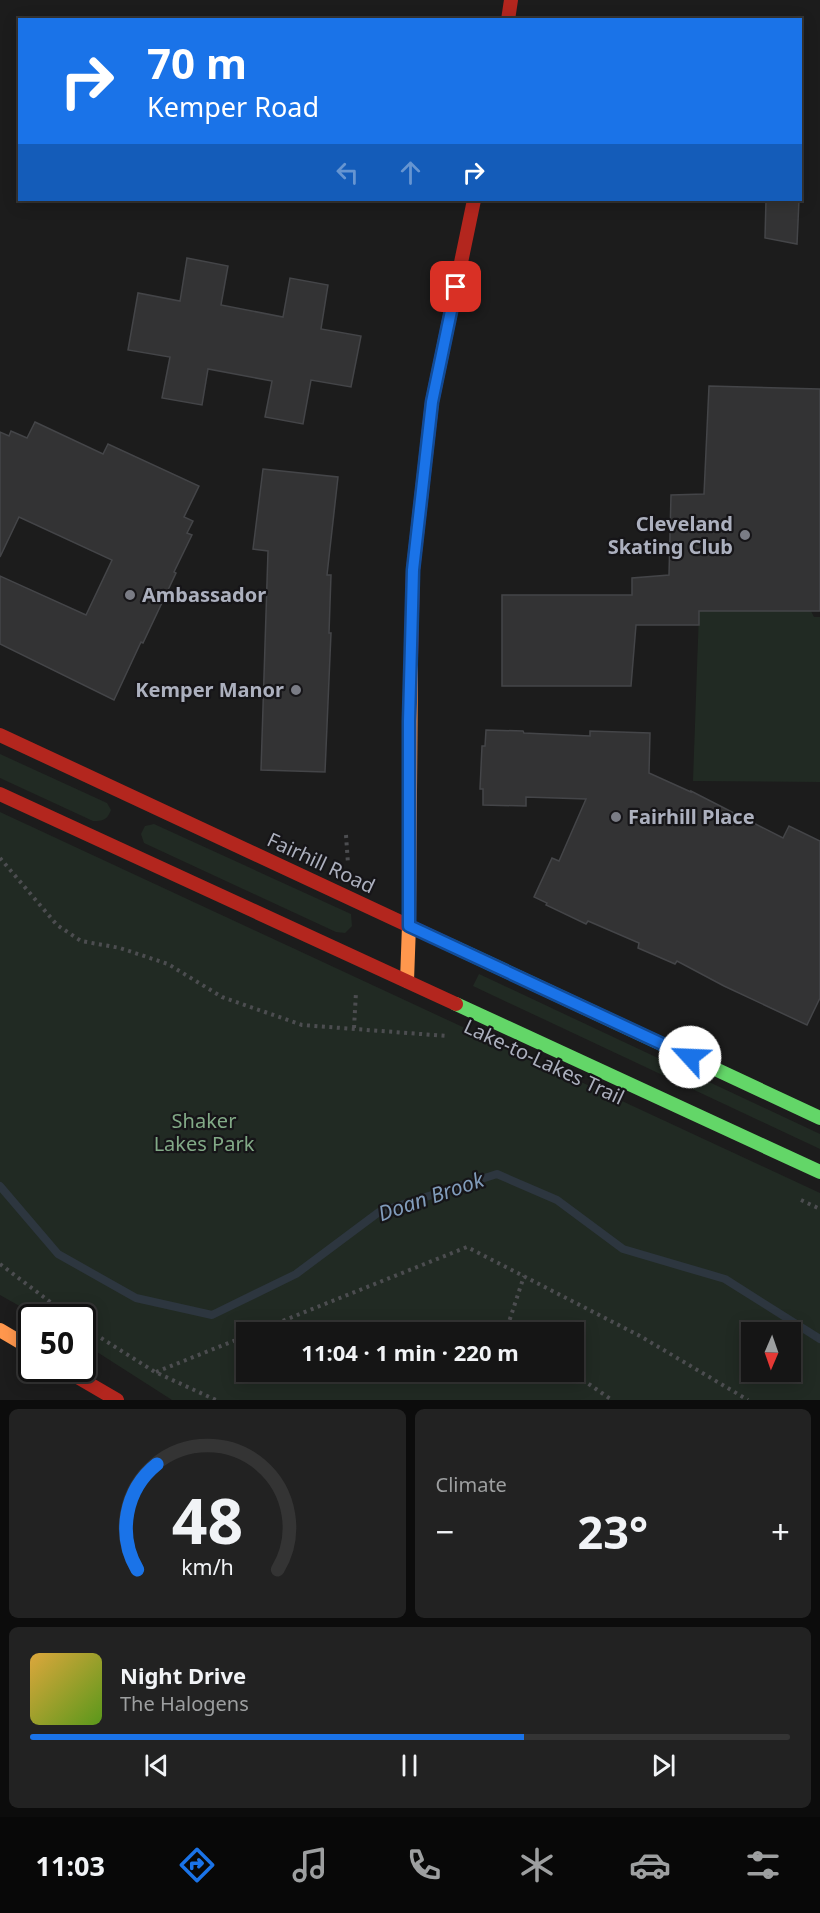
<!DOCTYPE html>
<meta charset="utf-8">
<style>
body{margin:0;font-family:"Noto Sans",sans-serif;background:#222;color:#f1f3f6;height:100vh;display:flex;flex-direction:column;font-size:22px;white-space:nowrap}
*{box-sizing:border-box;margin:0}
p{font-size:20px;color:#9d9fa0}
.icon{flex:none;width:33px;height:33px;fill:none;stroke:currentColor;stroke-width:2;stroke-linecap:round;stroke-linejoin:round}
.map{position:relative;height:1400px;overflow:hidden}
.side{display:flex;flex-direction:column;gap:9px;padding:9px;background:#0c0c0c;flex:1}
.side>*{flex:none}
.hud{position:absolute;left:18px;top:18px;width:784px;height:183px;border-radius:0px;box-shadow:0 3px 15px #0003,0 0 0 2px #343434;background:#1a73e8;color:#fff;overflow:hidden}
.needle{width:39px;rotate:182deg}
.tools{position:absolute;left:741px;top:1322px;display:grid;gap:12px}
.tools a{display:grid;place-items:center;width:60px;height:60px;border-radius:0px;background:#151515;box-shadow:0 3px 15px #0003,0 0 0 2px #343434;font-size:30px}
.speed{position:absolute;left:18px;top:1304px;display:flex;gap:12px;font-size:30px;font-weight:700;text-align:center}
.speed>*{display:grid;place-content:center;width:78px;height:78px;border-radius:50%;background:#151515;box-shadow:0 3px 15px #0003,0 0 0 2px #343434;line-height:1}
.speed .limit{border:3px solid #111;border-radius:9px;background:#fff;color:#111}
.pin{position:absolute;display:grid;place-items:center;width:51px;height:51px;color:#fff;margin:-26px;border-radius:12px;box-shadow:0 3px 9px #0006}
.me{position:absolute;width:66px;margin:-33px;rotate:295deg;stroke-linejoin:round;filter:drop-shadow(0 0 4px #0008)}
.turn{display:flex;align-items:center;gap:21px;height:126px;padding:0 30px;font-size:27px}
.turn .icon{width:78px;height:78px;stroke-width:2.5}
.turn b{display:block;font-size:42px;line-height:51px}
.lanes{display:flex;align-items:center;height:57px;padding:0 30px;background:#0003;justify-content:center;gap:30px;direction:ltr}
.lanes .off{opacity:.35}
.big{font-size:45px;font-weight:700;line-height:1.1}
.side .widget{flex:1;display:flex;flex-direction:column;justify-content:center;gap:9px;min-width:0;padding:0 21px;border-radius:9px;background:#222}
.side .dial{align-items:center;gap:0}
.dial svg{height:156px;overflow:visible;fill:none;stroke:#343434;stroke-width:7;stroke-linecap:round;text-anchor:middle}
.dial text{fill:#f1f3f6;stroke:none}
.song{display:flex;align-items:center;gap:18px}
.cover{width:72px;height:72px;border-radius:9px;background:linear-gradient(135deg,hsl(40 70% 55%),hsl(90 70% 35%))}
.played{height:6px;border-radius:3px;background:linear-gradient(90deg,#1a73e8 65%,#343434 65%)}
.keys{display:flex;justify-content:space-around;direction:ltr}
.heat{display:flex;justify-content:space-between;align-items:center;font-size:33px;direction:ltr}
.side .tiles{flex:1;display:grid;gap:9px;grid-template-columns:1fr 1fr}
.widget:last-child{grid-column:span 2}
.trip{position:absolute;left:236px;top:1322px;width:348px;height:60px;border-radius:0px;background:#151515;box-shadow:0 3px 15px #0003,0 0 0 2px #343434;font-weight:700;line-height:60px;text-align:center}
.menu{display:flex;height:96px;justify-content:space-around;align-items:center;background:#080808;color:#9d9fa0}
.menu .icon{width:42px;height:42px}
.menu .selected{color:#1a73e8}
.menu b{font-size:27px;color:#f1f3f6}
.map>svg:first-child{display:block}
.green{fill:#212a23;fill-rule:evenodd}
.lines{fill:none;stroke-linecap:round;stroke-linejoin:round}
.stream{stroke:#2d363f;stroke-width:8}
.building{fill:#333334;stroke:#444548;stroke-width:1.5}
.path{stroke:#4c4d50;stroke-width:4;stroke-dasharray:3 4.5;stroke-linecap:butt}
.fast{stroke:#63d668;stroke-width:14}
.slow{stroke:#ff974d;stroke-width:14}
.jam{stroke:#b3261e;stroke-width:14}
.route-casing{stroke:#114b97;stroke-width:15}
.route{stroke:#1a73e8;stroke-width:10}
.poi-dot{fill:#7a7c85;stroke:#161518;stroke-width:2}
.labels{text-anchor:middle;stroke-width:4.5;stroke-linejoin:round;paint-order:stroke}
.poi-label{font-size:20px;font-weight:bold;fill:#acb0be;stroke:#161518;text-anchor:end}
.street-label{font-size:20px;fill:#acb0be;stroke:#161518}
.park-label{font-size:20px;fill:#82aa87;stroke:#161518}
.water-label{font-size:21px;font-style:italic;fill:#819cbb;stroke:#161518}
</style>
<div class="map">
<svg width="820" height="1400" viewBox="0 0 820 1400">
<rect width="100%" height="100%" fill="#1c1c1c"/>
<g class="green">
<path d="M 699,611 L 811,611 L 814,617 L 820,617 L 820,782 L 693,781 Z"/>
<path d="M 0,754 L 107,803 L 111,810 C 107,820 103,821 93,821 L 0,778 Z"/>
<path d="M 0,812 L 820,1193 L 820,1400 L 172,1400 L 83,1343 L 82,1317 L 39,1317 L 0,1295 ZM 246,1332 L 573,1332 L 573,1371 L 246,1371 ZM 752,1332 L 790,1332 L 790,1371 L 752,1371 Z"/>
<path d="M 154,824 L 351,914 L 352,926 L 345,933 L 336,932 L 144,843 L 141,834 L 145,826 Z"/>
<path d="M 479,974 L 820,1134 L 820,1149 L 473,986 Z"/>
</g>
<g class="lines">
<path class="stream" d="M 0,1186 L 58,1254 L 136,1298 L 212,1315 L 296,1274 L 379,1212 L 497,1174 L 557,1200 L 623,1249 L 725,1279 L 820,1339"/>
</g>
<g class="building">
<path d="M 766,200 L 799,200 L 797,244 L 765,238 Z"/>
<path d="M 187,258 L 228,266 L 221,305 L 283,317 L 290,278 L 328,285 L 321,329 L 361,336 L 351,387 L 311,380 L 303,424 L 265,417 L 272,381 L 208,369 L 202,405 L 162,398 L 170,357 L 128,350 L 138,293 L 180,301 Z"/>
<path d="M 709,386 L 820,389 L 820,611 L 699,611 L 699,625 L 636,625 L 631,686 L 502,686 L 502,595 L 632,595 L 632,578 L 669,575 L 671,495 L 704,494 Z"/>
<path d="M 35,422 L 103,454 L 108,444 L 199,486 L 184,517 L 193,521 L 187,533 L 192,535 L 174,572 L 176,573 L 143,643 L 141,642 L 114,700 L 0,644 L 0,576 L 86,615 L 112,560 L 19,517 L 0,557 L 0,432 L 9,436 L 11,431 L 27,438 Z"/>
<path d="M 263,469 L 338,477 L 327,575 L 331,575 L 329,633 L 331,633 L 325,772 L 261,770 L 268,551 L 253,549 Z"/>
<path d="M 486,730 L 523,731 L 524,733 L 590,736 L 590,731 L 650,733 L 649,773 L 691,792 L 691,791 L 783,838 L 789,826 L 820,841 L 820,998 L 807,1025 L 724,986 L 677,961 L 675,964 L 638,948 L 639,943 L 588,921 L 586,924 L 546,905 L 547,903 L 534,897 L 552,858 L 559,861 L 586,799 L 526,797 L 526,806 L 483,805 L 483,789 L 480,789 L 482,746 L 485,746 Z"/>
</g>
<g class="lines">
<g class="path">
<path d="M 346,835 L 348,864"/>
<path d="M 0,858 L 57,925 L 81,941 L 120,948 L 168,964 L 222,997 L 302,1025 L 447,1036"/>
<path d="M 354,1028 L 356,992"/>
<path d="M 801,1200 L 820,1209"/>
<path d="M 0,1264 L 70,1317"/>
<path d="M 82,1326 L 155,1372 L 216,1400"/>
<path d="M 255,1332 L 467,1247 L 640,1336 L 748,1400"/>
<path d="M 512,1332 L 507,1328 L 524,1276"/>
<path d="M 570,1371 L 612,1400"/>
<path d="M 156,1372 L 246,1336"/>
</g>
<g class="fast">
<path d="M 450,945 L 820,1118"/>
<path d="M 456,1004 L 820,1172"/>
</g>
<g class="slow">
<path d="M 407,981 L 409,925 L 411,658"/>
<path d="M 0,1330 L 32,1349"/>
</g>
<g class="jam">
<path d="M 508,20 L 511,0"/>
<path d="M 411,658 L 413,570 L 432,402 L 474,200"/>
<path d="M 0,735 L 450,945"/>
<path d="M 0,794 L 456,1004"/>
<path d="M 62,1368 L 117,1400"/>
</g>
</g>
<g class="lines">
<defs>
<path id="route" d="M 456,287 L 432,402 L 413,570 L 409,721 L 409,926 L 690,1057"/>
</defs>
<use href="#route" class="route-casing"/>
<use href="#route" class="route"/>
</g>
<g class="poi-dot">
<circle cx="745" cy="535" r="6"/>
<circle cx="130" cy="595" r="6"/>
<circle cx="296" cy="690" r="6"/>
<circle cx="616" cy="817" r="6"/>
</g>
<g class="labels">
<g class="poi-label">
<text x="733" y="531">Cleveland<tspan x="733" dy="23">Skating Club</tspan></text>
<text x="142" y="602" text-anchor="start">Ambassador</text>
<text x="284" y="697">Kemper Manor</text>
<text x="628" y="824" text-anchor="start">Fairhill Place</text>
</g>
<g class="street-label">
<text transform="translate(321 863) rotate(25)" y="7">Fairhill Road</text>
<text transform="translate(544 1062) rotate(25)" y="7">Lake-to-Lakes Trail</text>
</g>
<g class="park-label">
<text x="204" y="1128">Shaker<tspan x="204" dy="23">Lakes Park</tspan></text>
</g>
<g class="water-label">
<text transform="translate(431 1197) rotate(-19)" y="7">Doan Brook</text>
</g>
</g>
</svg>
<div class="tools">
<a><svg class="needle" viewBox="-14 -14 28 28"><path d="M0-13l5 13h-10z" fill="#e53935"/><path d="M0 13l5-13h-10z" fill="#9d9fa0"/></svg></a>
</div>
<div class="speed"><div class="limit">50</div></div>
<div class="pin" style="left:456px;top:287px;background:#d93025"><svg class="icon" aria-label="arrive" viewBox="0 0 24 24"><path d="M6 21V4h12l-3 4 3 4H6"/></svg></div>
<svg class="me" style="left:690px;top:1057px" viewBox="-20 -20 40 40"><circle r="19" fill="#fff"/><path d="M0-13L10 11 0 6-10 11z" fill="#1a73e8"/></svg>
<div class="trip">11:04 · 1 min · 220 m</div>
<div class="hud">
<div class="turn"><svg class="icon" aria-label="right" viewBox="0 0 24 24"><path d="M7 20v-9h11M14 6l5 5-5 5"/></svg><div><b>70 m</b>Kemper Road</div></div>
<div class="lanes"><svg class="icon off" aria-label="left" viewBox="0 0 24 24"><path d="M17 20v-9H6M10 6l-5 5 5 5"/></svg><svg class="icon off" aria-label="ahead" viewBox="0 0 24 24"><path d="M12 20V5M6 11l6-6 6 6"/></svg><svg class="icon" aria-label="right" viewBox="0 0 24 24"><path d="M7 20v-9h11M14 6l5 5-5 5"/></svg></div>
</div>
</div>
<section class="side">
<div class="tiles">
<div class="widget dial"><svg viewBox="0 0 100 80">
<path d="M14 69A42 42 0 1 1 86 69"/>
<path d="M14 69A42 42 0 0 1 24 15" stroke="#1a73e8"/>
<text x="50" y="56" font-size="32" font-weight="700">48</text>
<text x="50" y="72" font-size="11">km/h</text>
</svg></div>
<div class="widget"><p>Climate</p>
<div class="heat"><a>−</a><b class="big">23°</b><a>+</a></div>
</div>
<div class="widget">
<div class="song"><i class="cover"></i><div><b>Night Drive</b><p>The Halogens</p></div></div>
<div class="played"></div>
<div class="keys"><svg class="icon" aria-label="previous" viewBox="0 0 24 24"><path d="M18 5L8 12l10 7zM5 5v14"/></svg><svg class="icon" aria-label="pause" viewBox="0 0 24 24"><path d="M8 5v14M16 5v14"/></svg><svg class="icon" aria-label="next" viewBox="0 0 24 24"><path d="M6 5l10 7-10 7zM19 5v14"/></svg></div>
</div>
</div>
</section>
<nav class="menu">
<b>11:03</b>
<svg class="icon selected" aria-label="directions" viewBox="0 0 24 24"><path d="M12 3l9 9-9 9-9-9zM9 14v-3h6M13 9l2 2-2 2"/></svg>
<svg class="icon" aria-label="music" viewBox="0 0 24 24"><path d="M9 18V5l10-2v13"/><circle cx="6" cy="18" r="3"/><circle cx="16" cy="16" r="3"/></svg>
<svg class="icon" aria-label="phone" viewBox="0 0 24 24"><path d="M5 4h4l2 5-3 2q2 4 5 5l2-3 5 2v4C11 20 4 13 5 4z"/></svg>
<svg class="icon" aria-label="climate" viewBox="0 0 24 24"><path d="M12 3v18M4 7l16 10M4 17L20 7"/></svg>
<svg class="icon" aria-label="car" viewBox="0 0 24 24"><path d="M5 17H2v-5l4-1 3-4h7l3 4 3 1v5h-3M9 17h6M6 11h13"/><circle cx="7" cy="17" r="2"/><circle cx="17" cy="17" r="2"/></svg>
<svg class="icon" aria-label="filters" viewBox="0 0 24 24"><path d="M4 7h16M4 17h16"/><circle cx="9" cy="7" r="2"/><circle cx="15" cy="17" r="2"/></svg>
</nav>
